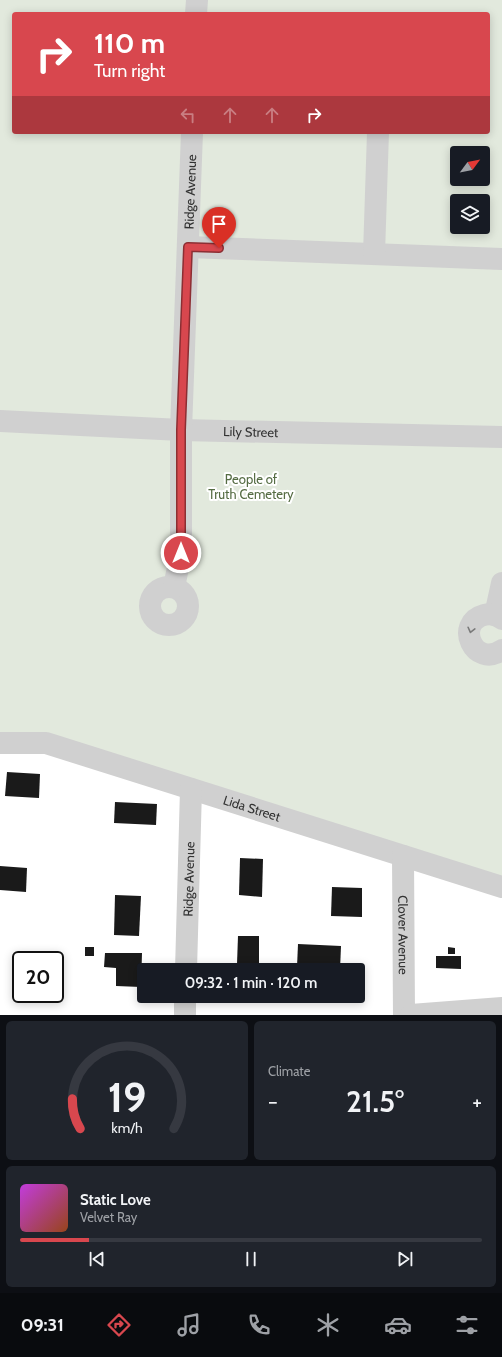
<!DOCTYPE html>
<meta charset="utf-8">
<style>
body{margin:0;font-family:Cabin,sans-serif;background:#20242c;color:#f1f3f6;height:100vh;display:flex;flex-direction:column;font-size:15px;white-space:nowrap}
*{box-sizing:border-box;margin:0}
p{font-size:13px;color:#9ea1a6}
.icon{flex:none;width:22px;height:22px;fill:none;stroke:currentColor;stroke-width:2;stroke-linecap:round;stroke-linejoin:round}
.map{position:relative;height:1015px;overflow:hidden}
.side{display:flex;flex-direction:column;gap:6px;padding:6px;background:#0d0f14;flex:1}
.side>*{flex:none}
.top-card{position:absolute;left:12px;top:12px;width:478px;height:122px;border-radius:4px;box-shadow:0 2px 10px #0003;background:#d8474e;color:#fff;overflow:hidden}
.needle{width:26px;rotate:58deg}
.fabs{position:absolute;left:450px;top:146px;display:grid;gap:8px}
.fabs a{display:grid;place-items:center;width:40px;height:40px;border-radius:4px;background:#171b24;box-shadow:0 2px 10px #0003;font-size:20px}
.speed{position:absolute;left:12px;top:951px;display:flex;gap:8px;font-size:20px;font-weight:700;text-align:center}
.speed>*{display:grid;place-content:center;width:52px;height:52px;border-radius:50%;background:#171b24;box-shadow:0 2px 10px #0003;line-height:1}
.speed .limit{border:2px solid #111;border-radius:6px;background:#fff;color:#111}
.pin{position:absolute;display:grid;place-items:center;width:34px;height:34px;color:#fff;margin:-41px -17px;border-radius:50% 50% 50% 0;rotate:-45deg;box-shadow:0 0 4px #0007}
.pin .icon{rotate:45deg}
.me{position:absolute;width:44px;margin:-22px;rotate:0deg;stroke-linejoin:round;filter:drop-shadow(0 0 3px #0008)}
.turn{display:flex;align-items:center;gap:14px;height:84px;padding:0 16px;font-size:18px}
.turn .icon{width:52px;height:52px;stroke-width:2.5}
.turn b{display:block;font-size:28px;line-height:34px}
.lanes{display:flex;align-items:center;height:38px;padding:0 16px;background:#0003;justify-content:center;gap:20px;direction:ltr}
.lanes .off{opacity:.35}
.big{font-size:30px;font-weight:600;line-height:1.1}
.side .widget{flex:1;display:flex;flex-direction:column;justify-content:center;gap:6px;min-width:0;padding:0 14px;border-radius:6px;background:#20242c}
.side .dial{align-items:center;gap:0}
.dial svg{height:104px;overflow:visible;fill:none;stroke:#363941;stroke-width:7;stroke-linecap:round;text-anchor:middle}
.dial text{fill:#f1f3f6;stroke:none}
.song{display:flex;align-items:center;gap:12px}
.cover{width:48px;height:48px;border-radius:6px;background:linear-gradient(135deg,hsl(290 70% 55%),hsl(20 70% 35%))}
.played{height:4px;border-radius:2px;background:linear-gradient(90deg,#d8474e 15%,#363941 15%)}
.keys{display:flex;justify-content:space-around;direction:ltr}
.heat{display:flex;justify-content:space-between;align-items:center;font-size:22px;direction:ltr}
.side .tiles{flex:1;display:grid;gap:6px;grid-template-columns:1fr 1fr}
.widget:last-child{grid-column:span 2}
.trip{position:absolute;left:137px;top:963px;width:228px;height:40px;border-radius:4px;background:#171b24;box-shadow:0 2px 10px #0003;font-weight:600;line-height:40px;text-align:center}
.menu{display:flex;height:64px;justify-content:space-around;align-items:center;background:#090b0e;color:#9ea1a6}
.menu .icon{width:28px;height:28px}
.menu .selected{color:#d8474e}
.menu b{font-size:18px;color:#f1f3f6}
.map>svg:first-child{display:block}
.green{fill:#e2e9dd;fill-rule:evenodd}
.building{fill:#1a1a1a}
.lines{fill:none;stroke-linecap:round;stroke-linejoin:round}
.minor{stroke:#d0d0d0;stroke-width:22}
.oneway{stroke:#7a7a7a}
.route-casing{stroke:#8c2e33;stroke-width:10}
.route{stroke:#d8474e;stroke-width:7}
.labels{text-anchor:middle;stroke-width:4;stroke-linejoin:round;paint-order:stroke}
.street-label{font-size:13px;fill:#333;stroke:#fff}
.park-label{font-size:13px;fill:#556c43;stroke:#fff}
</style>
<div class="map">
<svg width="502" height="1015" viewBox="0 0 502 1015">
<rect width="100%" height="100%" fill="#fff"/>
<path class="green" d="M 0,0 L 502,0 L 502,887 L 60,744 L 0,743 ZM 14,14 L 488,14 L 488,132 L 14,132 ZM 457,153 L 483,153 L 483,179 L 457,179 ZM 457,201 L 483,201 L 483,227 L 457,227 Z"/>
<g class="building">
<path d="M 7,772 L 40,774 L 39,798 L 5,796 Z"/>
<path d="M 115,802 L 157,804 L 156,825 L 114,823 Z"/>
<path d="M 240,858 L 263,859 L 262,897 L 239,895 Z"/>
<path d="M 0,866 L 27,868 L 26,892 L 0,890 Z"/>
<path d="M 332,887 L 362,888 L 362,917 L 331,916 Z"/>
<path d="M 115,895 L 141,896 L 139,936 L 114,935 Z"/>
<path d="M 238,936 L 259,936 L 259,964 L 237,964 Z"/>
<path d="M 298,944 L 341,946 L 340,970 L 297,967 Z"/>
<rect x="85" y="947" width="9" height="9"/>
<path d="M 448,947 L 455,948 L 455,954 L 448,954 Z"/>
<path d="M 105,953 L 142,953 L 141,987 L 116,986 L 116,968 L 104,967 Z"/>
<path d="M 436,956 L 461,956 L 461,969 L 436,968 Z"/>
</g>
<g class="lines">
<g class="minor">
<path d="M 196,14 L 197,0"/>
<path d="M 188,247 L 502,259"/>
<path d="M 374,254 L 378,132"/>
<path id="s1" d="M 0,421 L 181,430 L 502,437"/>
<circle cx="169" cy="606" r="19"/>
<path id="s2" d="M 174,587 L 181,553 L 181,430 L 192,132"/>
<path d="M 495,615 L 502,583"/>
<path d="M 502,619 C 497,615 491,613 484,615 C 454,623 474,669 502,650"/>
<path id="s3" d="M 0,743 L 46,743 L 502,887"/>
<path id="s4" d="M 403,856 L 404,1015"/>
<path id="s5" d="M 186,970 L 191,789"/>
<path d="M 185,1015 L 185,996"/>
<path d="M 411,1015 L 502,1008"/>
</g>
</g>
<defs><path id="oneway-chevron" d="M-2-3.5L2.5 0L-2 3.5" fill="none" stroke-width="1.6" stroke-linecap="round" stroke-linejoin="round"/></defs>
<use class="oneway" href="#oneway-chevron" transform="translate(471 630) rotate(104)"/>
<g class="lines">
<defs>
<path id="route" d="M 181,553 L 181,430 L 188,247 L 219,248"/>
</defs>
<use href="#route" class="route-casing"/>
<use href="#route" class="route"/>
</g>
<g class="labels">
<g class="street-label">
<text dy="5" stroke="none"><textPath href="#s2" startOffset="396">Ridge Avenue</textPath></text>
<text dy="5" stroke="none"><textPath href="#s1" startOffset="251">Lily Street</textPath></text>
<text dy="5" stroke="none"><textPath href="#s3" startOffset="262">Lida Street</textPath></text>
<text dy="5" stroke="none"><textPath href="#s5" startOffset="91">Ridge Avenue</textPath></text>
<text dy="5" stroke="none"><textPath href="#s4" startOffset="79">Clover Avenue</textPath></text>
</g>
<g class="park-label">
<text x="251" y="484">People of<tspan x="251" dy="15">Truth Cemetery</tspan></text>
</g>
</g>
</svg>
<div class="fabs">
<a><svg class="needle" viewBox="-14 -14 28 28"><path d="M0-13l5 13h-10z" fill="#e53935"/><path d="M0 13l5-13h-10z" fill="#9ea1a6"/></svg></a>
<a><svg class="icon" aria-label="layers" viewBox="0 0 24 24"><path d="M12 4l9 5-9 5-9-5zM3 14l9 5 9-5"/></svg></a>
</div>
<div class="speed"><div class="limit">20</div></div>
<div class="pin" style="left:219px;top:248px;background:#d93025"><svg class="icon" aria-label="arrive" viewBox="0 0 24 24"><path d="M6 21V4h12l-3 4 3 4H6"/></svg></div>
<svg class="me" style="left:181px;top:553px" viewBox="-20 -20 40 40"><circle r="17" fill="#d8474e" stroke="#fff" stroke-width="3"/><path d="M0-11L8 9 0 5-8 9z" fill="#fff"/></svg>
<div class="trip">09:32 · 1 min · 120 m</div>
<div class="top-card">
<div class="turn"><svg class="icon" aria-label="right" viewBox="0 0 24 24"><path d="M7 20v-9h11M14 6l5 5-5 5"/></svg><div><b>110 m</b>Turn right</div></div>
<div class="lanes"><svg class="icon off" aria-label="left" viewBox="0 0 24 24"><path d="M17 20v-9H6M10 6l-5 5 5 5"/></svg><svg class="icon off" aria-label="ahead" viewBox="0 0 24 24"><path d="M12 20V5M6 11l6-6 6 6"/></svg><svg class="icon off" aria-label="ahead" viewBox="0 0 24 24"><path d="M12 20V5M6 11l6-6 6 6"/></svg><svg class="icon" aria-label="right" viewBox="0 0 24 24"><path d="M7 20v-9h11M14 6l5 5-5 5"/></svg></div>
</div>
</div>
<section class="side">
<div class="tiles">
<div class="widget dial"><svg viewBox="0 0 100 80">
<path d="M14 69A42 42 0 1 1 86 69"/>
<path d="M14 69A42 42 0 0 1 8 46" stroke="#d8474e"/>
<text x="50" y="56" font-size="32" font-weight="700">19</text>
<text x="50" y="72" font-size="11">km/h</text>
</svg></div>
<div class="widget"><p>Climate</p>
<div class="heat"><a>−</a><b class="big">21.5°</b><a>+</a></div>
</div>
<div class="widget">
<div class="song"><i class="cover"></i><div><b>Static Love</b><p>Velvet Ray</p></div></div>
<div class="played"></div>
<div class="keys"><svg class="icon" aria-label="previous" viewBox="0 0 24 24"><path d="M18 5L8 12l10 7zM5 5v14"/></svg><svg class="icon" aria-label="pause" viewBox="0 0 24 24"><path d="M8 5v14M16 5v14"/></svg><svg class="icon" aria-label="next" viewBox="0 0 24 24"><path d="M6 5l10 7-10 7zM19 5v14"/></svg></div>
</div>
</div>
</section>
<nav class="menu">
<b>09:31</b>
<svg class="icon selected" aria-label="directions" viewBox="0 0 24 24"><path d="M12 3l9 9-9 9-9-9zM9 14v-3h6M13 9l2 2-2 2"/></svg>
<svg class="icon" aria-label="music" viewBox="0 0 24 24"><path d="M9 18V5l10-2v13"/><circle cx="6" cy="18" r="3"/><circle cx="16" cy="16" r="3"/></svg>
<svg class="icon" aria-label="phone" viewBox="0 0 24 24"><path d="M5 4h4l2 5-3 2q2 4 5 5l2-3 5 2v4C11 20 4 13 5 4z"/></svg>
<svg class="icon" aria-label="climate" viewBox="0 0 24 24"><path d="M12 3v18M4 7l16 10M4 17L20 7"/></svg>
<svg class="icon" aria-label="car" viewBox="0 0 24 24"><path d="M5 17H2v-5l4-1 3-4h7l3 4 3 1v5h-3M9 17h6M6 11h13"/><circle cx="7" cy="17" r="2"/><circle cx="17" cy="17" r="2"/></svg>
<svg class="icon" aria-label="filters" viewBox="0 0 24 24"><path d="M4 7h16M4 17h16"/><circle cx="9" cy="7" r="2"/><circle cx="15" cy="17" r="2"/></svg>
</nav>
